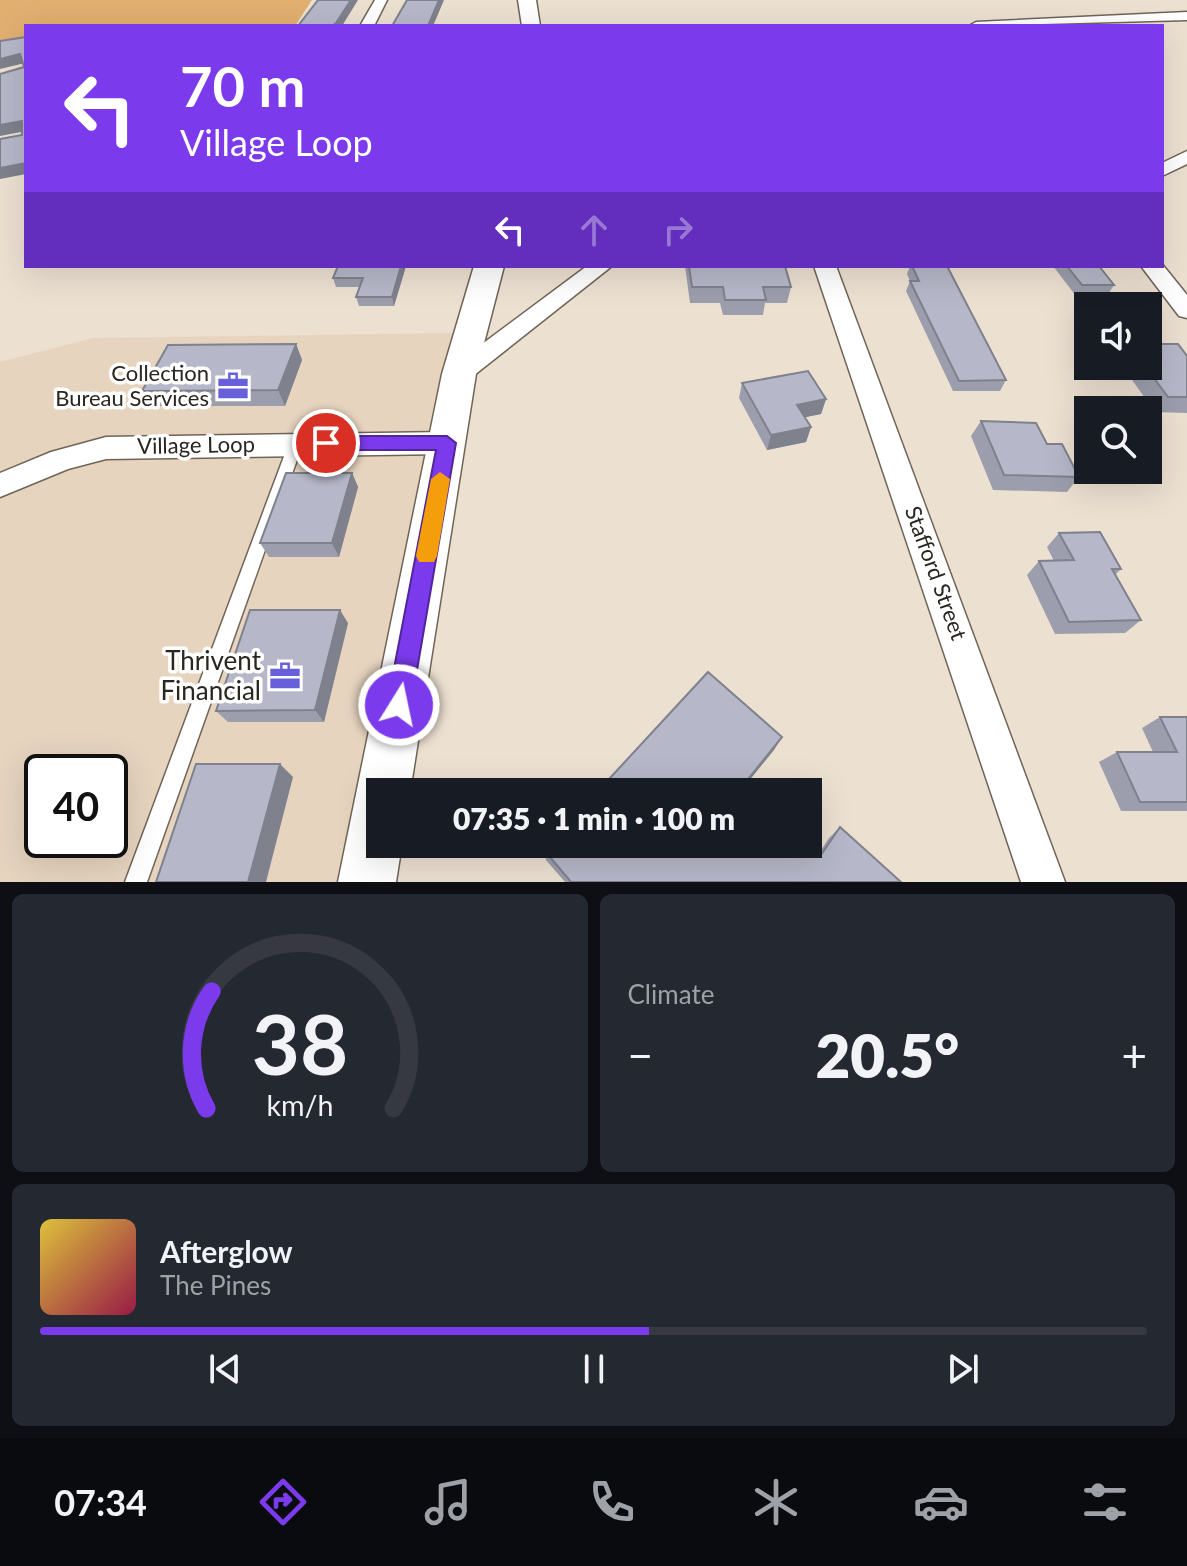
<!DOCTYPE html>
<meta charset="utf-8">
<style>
body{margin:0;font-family:Lato,sans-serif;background:#242831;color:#f1f3f6;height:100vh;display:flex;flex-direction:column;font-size:30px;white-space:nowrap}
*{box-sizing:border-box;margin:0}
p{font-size:26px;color:#9ea1a6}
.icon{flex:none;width:44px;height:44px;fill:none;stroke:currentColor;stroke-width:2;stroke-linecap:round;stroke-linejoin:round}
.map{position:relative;height:882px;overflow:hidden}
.details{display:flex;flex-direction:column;gap:12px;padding:12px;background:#0d0f14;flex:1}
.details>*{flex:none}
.top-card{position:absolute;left:24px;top:24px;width:1140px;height:244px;border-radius:0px;box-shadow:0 8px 32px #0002;background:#7c3aed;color:#fff;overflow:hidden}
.buttons{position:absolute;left:1074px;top:292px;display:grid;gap:16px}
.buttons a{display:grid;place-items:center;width:88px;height:88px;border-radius:0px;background:#171b24;box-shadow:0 8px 32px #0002;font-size:40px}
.speed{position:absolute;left:24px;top:754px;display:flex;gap:16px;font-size:40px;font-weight:700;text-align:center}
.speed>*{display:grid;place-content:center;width:104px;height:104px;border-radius:50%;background:#171b24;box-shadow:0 8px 32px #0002;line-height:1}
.speed .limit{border:4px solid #111;border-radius:12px;background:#fff;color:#111}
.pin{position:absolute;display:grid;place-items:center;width:68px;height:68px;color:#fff;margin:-34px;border:4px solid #fff;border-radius:50%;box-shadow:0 2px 8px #0007}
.me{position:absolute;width:88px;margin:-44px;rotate:10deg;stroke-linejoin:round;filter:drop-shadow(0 0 6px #0008)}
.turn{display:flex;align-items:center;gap:28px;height:168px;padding:0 24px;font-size:36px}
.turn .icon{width:104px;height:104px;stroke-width:2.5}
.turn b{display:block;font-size:56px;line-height:68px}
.lanes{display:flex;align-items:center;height:76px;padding:0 24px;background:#0003;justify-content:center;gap:40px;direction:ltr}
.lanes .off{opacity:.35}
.big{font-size:60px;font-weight:800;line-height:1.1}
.details .widget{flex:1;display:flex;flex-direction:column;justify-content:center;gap:12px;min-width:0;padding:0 28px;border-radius:12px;background:#242831}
.details .dial{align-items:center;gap:0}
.dial svg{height:208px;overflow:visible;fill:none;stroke:#363941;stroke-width:7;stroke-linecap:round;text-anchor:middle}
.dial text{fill:#f1f3f6;stroke:none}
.song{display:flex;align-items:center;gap:24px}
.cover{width:96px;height:96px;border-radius:12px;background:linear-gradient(135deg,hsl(50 70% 55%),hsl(340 70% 35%))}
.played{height:8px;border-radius:4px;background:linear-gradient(90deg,#7c3aed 55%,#363941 55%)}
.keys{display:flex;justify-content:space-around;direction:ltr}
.heat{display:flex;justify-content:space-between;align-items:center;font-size:44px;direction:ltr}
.details .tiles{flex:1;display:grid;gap:12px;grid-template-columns:1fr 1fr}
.widget:last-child{grid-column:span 2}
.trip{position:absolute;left:366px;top:778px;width:456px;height:80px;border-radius:0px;background:#171b24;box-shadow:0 8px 32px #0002;font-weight:800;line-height:80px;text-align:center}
.dock{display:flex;height:128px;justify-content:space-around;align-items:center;background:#090b0e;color:#9ea1a6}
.dock .icon{width:56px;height:56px}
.dock .on{color:#7c3aed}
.dock b{font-size:36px;color:#f1f3f6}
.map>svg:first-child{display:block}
.built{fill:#e6d4bf;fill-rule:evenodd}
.green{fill:#e1af70}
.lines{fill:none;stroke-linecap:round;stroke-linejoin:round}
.lane-casing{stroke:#6f6457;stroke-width:3}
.street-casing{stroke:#6f6457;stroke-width:3}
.secondary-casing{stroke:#6f6457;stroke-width:3}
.lane{fill:#fff;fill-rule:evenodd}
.street{fill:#fff;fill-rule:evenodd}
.secondary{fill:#fff;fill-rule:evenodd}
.wall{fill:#9d9ead}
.shaded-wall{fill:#7f818d}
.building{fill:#b6b8c9;stroke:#7f818d;stroke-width:2}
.route{fill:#7c3aed;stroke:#51269a;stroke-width:2}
.slow{fill:#f59e0b}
.labels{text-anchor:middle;stroke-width:7;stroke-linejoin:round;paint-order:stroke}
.poi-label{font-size:22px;fill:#29251f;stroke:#fff;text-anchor:end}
.street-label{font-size:22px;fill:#29251f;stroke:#fff}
.near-poi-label{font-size:26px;fill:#29251f;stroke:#fff;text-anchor:end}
</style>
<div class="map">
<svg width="1187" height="882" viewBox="0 0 1187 882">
<rect width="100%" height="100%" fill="#ece0d1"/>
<path class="built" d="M 462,333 L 380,792 L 378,882 L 0,882 L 0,362 L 93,338 ZM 42,772 L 110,772 L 110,840 L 42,840 Z"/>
<path class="green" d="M 0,0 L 312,0 L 295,26 L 26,26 L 26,42 L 0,46 Z"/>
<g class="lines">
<defs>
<path id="lane" d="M 296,438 L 301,439 L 303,443 L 147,882 L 125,882 L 289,443 L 291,439 Z"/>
<g id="street">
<path d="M 375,0 L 387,0 L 374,26 L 360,26 Z"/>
<path d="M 1187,12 L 1187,20 L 969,26 L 976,22 Z"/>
<path d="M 1187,151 L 1187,164 L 1162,176 L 1162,163 Z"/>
<path d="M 1162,264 L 1187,295 L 1187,318 L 1179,316 L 1141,266 Z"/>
<path d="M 587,266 L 612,266 L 468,380 L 450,380 L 446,374 L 450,368 Z"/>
<path d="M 814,266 L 836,266 L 1065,882 L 1021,882 Z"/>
<path d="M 447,432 L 457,435 L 461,443 L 457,451 L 447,454 L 106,459 L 68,469 L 0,497 L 0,473 L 51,452 L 106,437 Z"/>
</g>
<g id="secondary">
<path d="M 518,0 L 536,0 L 540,26 L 522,26 Z"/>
<path d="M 474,266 L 504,266 L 476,374 L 410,792 L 380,792 L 380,844 L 402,844 L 396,882 L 338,882 L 442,374 Z"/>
</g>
</defs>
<use href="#lane" class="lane-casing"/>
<use href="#street" class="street-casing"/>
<use href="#secondary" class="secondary-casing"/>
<use href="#lane" class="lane"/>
<use href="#street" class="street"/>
<use href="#secondary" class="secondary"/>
</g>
<g class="wall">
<path d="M 338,266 L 406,266 L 394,306 L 359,306 L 356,297 L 360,287 L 336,287 L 333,278 Z"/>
<path d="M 685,266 L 785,266 L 791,287 L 787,303 L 765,303 L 763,315 L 723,315 L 720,303 L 690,303 Z"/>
<path d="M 910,266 L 947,266 L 1006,380 L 1000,391 L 953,391 L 906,291 L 910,281 L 907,274 Z"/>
<path d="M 1053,266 L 1099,266 L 1114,285 L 1107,296 L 1076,296 Z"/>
<path d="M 296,344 L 302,360 L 285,406 L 152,406 L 142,391 Z"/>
<path d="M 1187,356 L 1187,413 L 1155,412 L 1122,366 L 1148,366 Z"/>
<path d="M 742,383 L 826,399 L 821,414 L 805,417 L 811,427 L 806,442 L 767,450 L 739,398 Z"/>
<path d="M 981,421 L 1047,444 L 1079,477 L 1067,492 L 993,490 L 971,436 Z"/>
<path d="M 352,473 L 358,487 L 339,557 L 269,557 L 260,543 Z"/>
<path d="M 1059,533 L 1121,569 L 1115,575 L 1141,620 L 1125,633 L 1055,634 L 1027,575 L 1039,561 L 1054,561 L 1047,547 Z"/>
<path d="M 348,623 L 324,722 L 228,722 L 216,711 Z"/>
<path d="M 1160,717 L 1187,717 L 1187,811 L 1121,811 L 1099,762 L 1117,752 L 1153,752 L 1142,728 Z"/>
<path d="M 840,827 L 901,882 L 565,882 L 546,860 L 544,850 L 819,853 L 829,838 Z"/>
</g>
<g class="shaded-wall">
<path d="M 351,0 L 358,0 L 342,26 L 332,26 Z"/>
<path d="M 439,0 L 444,0 L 433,26 L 428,26 Z"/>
<path d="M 20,54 L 25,63 L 0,69 L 0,59 Z"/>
<path d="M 22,121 L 26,131 L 0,136 L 0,125 Z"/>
<path d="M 26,163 L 26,174 L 0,179 L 0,168 Z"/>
<path d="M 401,266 L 406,266 L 394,306 L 392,297 Z"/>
<path d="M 296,344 L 302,360 L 285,406 L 278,390 Z"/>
<path d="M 826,399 L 821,414 L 792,420 L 797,405 Z"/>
<path d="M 811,427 L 806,442 L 767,450 L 771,435 Z"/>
<path d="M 352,473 L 358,487 L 339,557 L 332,543 Z"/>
<path d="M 340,610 L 348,623 L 324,722 L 315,710 Z"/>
<path d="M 782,737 L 774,750 L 740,792 L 745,783 Z"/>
<path d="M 280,764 L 293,777 L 266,882 L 248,882 Z"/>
</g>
<g class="building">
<path d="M 318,0 L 351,0 L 336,23 L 332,26 L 298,26 Z"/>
<path d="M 407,0 L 439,0 L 428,26 L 392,26 Z"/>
<path d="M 26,37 L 26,163 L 0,168 L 0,139 L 22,135 L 22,121 L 0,125 L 0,74 L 24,67 L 20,54 L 0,59 L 0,41 Z"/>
<path d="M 338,266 L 401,266 L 392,297 L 356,297 L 363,278 L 333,278 Z"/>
<path d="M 689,266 L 785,266 L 791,287 L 763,287 L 766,300 L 725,300 L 723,287 L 692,287 Z"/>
<path d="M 912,266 L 947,266 L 1006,380 L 959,381 L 910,281 L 919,281 Z"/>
<path d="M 1067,266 L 1099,266 L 1114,285 L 1082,285 Z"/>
<path d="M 296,344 L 278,390 L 142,391 L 168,345 Z"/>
<path d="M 1148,344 L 1178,344 L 1187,356 L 1187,397 L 1168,397 L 1145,366 L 1148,366 Z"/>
<path d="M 808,371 L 826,399 L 797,405 L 811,427 L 771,435 L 742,383 Z"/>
<path d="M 981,421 L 1036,423 L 1047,444 L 1062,444 L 1079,477 L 1004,475 Z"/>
<path d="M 286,473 L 352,473 L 332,543 L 260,543 Z"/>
<path d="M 1100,532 L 1121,569 L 1112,569 L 1141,620 L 1069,622 L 1039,561 L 1074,560 L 1059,533 Z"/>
<path d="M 250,610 L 340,610 L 315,710 L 216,711 Z"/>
<path d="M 708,672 L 782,737 L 745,783 L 755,792 L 597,792 Z"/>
<path d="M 1160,717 L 1187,717 L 1187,802 L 1140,802 L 1117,752 L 1177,752 Z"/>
<path d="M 196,764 L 280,764 L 248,882 L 156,882 Z"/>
<path d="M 840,827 L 901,882 L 571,882 L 544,850 L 549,844 L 808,844 L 808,842 L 821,855 Z"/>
</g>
<path class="route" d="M 326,436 L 447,436 L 456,443 L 411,705 L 407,713 L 399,717 L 391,713 L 387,705 L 436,450 L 326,450 L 316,443 Z"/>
<path class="slow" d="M 440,472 L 450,479 L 437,556 L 434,562 L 419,562 L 416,556 L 431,479 Z"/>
<defs>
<symbol id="office-bare" viewBox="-9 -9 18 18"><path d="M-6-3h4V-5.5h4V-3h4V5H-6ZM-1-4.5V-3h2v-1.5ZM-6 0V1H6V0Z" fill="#6860da" stroke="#fff" stroke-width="2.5" paint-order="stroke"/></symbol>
</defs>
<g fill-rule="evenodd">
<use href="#office-bare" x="211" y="364" width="44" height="44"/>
<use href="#office-bare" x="263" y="654" width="44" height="44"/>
</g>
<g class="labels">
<g class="poi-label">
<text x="209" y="381">Collection<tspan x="209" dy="25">Bureau Services</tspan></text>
</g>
<g class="street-label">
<text transform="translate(196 445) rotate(-1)" y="8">Village Loop</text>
<text transform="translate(936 573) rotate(70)" y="8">Stafford Street</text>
</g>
<g class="near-poi-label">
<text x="261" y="670">Thrivent<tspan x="261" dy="30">Financial</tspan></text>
</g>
</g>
</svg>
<div class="buttons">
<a><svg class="icon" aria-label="sound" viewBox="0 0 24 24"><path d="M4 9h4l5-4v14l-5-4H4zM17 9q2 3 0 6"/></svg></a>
<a><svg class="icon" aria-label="search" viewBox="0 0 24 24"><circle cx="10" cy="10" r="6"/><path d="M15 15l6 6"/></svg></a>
</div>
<div class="speed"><div class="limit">40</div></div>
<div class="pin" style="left:326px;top:443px;background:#d93025"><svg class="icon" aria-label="arrive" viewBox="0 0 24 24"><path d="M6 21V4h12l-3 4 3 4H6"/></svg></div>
<svg class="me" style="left:399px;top:705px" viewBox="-20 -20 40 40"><circle r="17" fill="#7c3aed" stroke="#fff" stroke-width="3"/><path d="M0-11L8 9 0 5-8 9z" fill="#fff"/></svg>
<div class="trip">07:35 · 1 min · 100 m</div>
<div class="top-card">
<div class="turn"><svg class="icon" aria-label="left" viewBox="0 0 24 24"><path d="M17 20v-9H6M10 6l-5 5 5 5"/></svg><div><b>70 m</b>Village Loop</div></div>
<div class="lanes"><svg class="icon" aria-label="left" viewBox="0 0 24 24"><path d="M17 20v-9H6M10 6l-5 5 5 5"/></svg><svg class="icon off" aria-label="ahead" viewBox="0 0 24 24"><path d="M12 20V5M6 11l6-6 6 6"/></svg><svg class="icon off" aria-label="right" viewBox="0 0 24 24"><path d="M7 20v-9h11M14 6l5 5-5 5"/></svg></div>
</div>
</div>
<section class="details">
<div class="tiles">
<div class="widget dial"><svg viewBox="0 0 100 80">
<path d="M14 69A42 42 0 1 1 86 69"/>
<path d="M14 69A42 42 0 0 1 16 24" stroke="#7c3aed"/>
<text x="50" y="56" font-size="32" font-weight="700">38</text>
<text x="50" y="72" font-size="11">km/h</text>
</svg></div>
<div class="widget"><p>Climate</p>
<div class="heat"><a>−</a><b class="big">20.5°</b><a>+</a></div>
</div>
<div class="widget">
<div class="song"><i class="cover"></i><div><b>Afterglow</b><p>The Pines</p></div></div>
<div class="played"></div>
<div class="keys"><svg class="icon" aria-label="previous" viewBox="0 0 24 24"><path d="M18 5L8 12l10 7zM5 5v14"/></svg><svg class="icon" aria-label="pause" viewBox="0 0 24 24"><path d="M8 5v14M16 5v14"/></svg><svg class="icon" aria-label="next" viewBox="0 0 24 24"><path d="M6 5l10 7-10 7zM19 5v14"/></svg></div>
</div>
</div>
</section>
<nav class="dock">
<b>07:34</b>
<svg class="icon on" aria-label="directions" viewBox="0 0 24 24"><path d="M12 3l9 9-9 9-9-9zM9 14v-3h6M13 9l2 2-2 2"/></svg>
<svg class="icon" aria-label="music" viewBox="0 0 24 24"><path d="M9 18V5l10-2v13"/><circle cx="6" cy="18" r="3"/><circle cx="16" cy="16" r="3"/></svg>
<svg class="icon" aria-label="phone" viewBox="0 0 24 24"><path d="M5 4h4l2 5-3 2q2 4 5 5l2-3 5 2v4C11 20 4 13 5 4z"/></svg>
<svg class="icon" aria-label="climate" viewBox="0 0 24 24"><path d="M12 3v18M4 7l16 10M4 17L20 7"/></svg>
<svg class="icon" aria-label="car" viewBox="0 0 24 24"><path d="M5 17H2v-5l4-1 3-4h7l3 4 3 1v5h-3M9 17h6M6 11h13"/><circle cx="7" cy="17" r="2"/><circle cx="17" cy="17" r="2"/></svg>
<svg class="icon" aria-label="filters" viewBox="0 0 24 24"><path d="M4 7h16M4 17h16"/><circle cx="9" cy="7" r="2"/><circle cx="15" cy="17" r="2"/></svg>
</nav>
